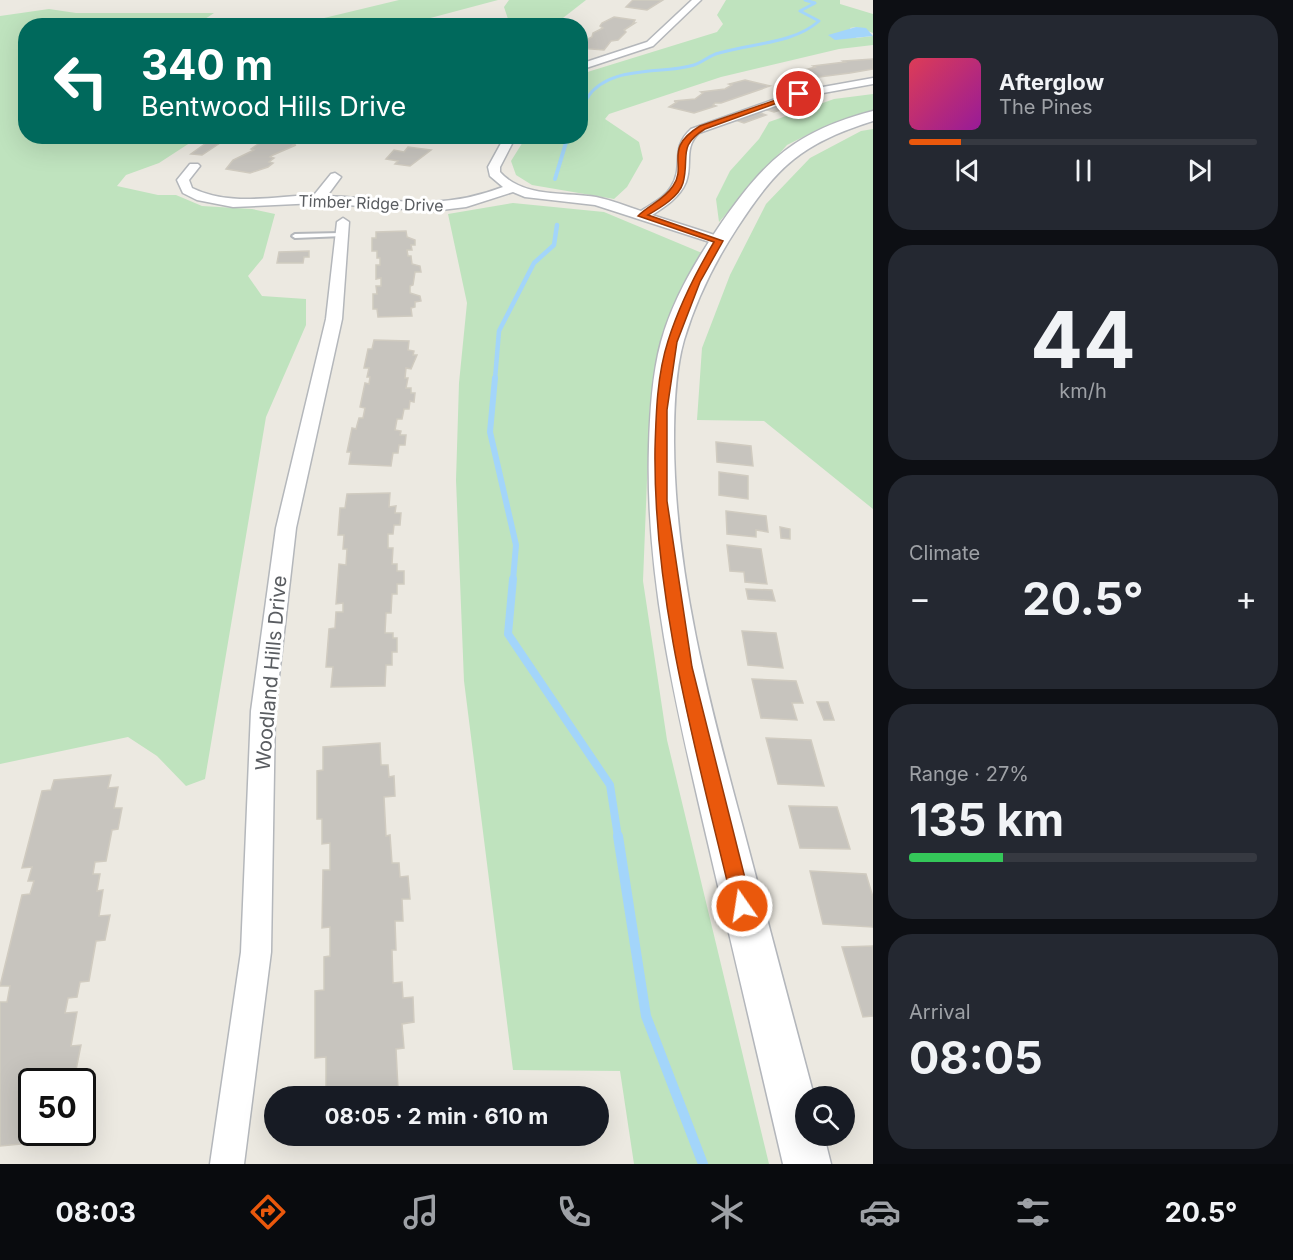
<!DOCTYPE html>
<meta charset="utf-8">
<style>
body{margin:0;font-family:Inter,sans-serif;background:#242831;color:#f1f3f6;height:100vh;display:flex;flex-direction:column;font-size:22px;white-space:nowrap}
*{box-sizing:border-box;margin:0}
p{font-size:20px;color:#9ea1a6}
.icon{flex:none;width:33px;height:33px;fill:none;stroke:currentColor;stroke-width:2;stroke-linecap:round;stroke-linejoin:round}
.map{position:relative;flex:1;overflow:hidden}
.sheet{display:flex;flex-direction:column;gap:15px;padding:15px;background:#0d0f14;width:420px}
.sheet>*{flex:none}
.hud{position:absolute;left:18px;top:18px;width:570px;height:126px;border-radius:24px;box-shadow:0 6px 24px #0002;background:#00695c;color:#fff;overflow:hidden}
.buttons{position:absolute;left:795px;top:1086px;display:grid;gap:12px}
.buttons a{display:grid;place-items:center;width:60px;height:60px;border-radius:50%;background:#171b24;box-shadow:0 6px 24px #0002;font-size:30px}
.speed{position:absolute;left:18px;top:1068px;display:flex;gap:12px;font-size:30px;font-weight:700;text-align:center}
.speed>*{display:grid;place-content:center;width:78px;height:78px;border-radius:50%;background:#171b24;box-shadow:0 6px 24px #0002;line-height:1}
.speed .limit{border:3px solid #111;border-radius:9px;background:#fff;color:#111}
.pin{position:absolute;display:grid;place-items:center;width:51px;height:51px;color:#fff;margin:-26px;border:3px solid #fff;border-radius:50%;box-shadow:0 2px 6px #0007}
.me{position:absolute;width:66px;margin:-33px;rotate:347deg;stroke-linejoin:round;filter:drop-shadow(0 0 4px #0008)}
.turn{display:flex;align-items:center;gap:21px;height:126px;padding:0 24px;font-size:27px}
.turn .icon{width:78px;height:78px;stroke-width:2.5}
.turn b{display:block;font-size:42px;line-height:51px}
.big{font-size:45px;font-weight:700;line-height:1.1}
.sheet .card{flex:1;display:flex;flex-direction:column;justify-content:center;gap:9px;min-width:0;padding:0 21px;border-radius:24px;background:#242831}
.sheet .dial{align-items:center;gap:0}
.dial b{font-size:78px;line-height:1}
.song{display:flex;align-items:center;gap:18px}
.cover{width:72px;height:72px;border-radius:9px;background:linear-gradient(135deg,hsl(350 70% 55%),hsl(300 70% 35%))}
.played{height:6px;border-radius:3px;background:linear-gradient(90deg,#ea580c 15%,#363941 15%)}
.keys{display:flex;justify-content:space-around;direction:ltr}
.heat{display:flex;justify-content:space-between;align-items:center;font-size:33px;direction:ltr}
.charge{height:9px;border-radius:4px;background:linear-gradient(90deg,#34c759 27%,#363941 0)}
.trip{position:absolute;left:264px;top:1086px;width:345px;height:60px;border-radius:30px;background:#171b24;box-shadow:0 6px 24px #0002;font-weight:700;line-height:60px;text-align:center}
.menu{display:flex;height:96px;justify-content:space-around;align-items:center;background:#090b0e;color:#9ea1a6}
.menu .icon{width:42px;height:42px}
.menu .on{color:#ea580c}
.menu b{font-size:27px;color:#f1f3f6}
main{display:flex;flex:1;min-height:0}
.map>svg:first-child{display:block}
.green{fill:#bfe3be}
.water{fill:#a3d5fa}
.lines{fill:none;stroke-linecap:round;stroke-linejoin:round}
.stream-far5{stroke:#a3d5fa;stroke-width:3}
.stream-far4{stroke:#a3d5fa;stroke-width:4}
.stream-far3{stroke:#a3d5fa;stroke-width:4.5}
.stream-far2{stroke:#a3d5fa;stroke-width:6}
.stream-far1{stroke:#a3d5fa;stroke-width:8}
.stream{stroke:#a3d5fa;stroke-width:10}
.building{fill:#c7c4be;stroke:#d0cbc0;stroke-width:1.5}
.service-casing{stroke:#b4b7bb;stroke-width:4}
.minor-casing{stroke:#b4b7bb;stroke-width:3}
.secondary-casing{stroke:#b3b6bb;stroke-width:3}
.service{fill:#fff;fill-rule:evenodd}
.minor{fill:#fff;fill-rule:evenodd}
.secondary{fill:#fff;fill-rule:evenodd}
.route{fill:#ea580c;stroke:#983908;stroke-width:1.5}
.labels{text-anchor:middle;stroke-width:6;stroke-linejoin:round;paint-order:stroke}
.far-street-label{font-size:16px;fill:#5a5d61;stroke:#fff}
.street-label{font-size:20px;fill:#5a5d61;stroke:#fff}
</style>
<main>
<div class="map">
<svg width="873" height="1164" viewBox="0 0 873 1164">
<rect width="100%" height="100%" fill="#ece9e1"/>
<g class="green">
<path d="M 399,0 L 498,0 L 404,25 L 295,25 Z"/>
<path d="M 509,0 L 586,0 L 554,25 L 510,25 L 504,7 Z"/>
<path d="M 726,0 L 840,0 L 840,4 L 873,14 L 873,33 L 856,27 L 850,28 L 856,38 L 873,36 L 873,45 L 839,49 L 721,77 L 609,114 L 605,119 L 639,142 L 643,159 L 627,187 L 614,199 L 532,185 L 516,175 L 511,161 L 526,137 L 580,136 L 581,74 L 717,32 L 723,24 L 717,15 Z"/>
<path d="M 49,9 L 76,13 L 214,13 L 196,25 L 26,26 L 26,136 L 199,137 L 159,163 L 126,175 L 117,186 L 158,195 L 176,195 L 202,206 L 252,209 L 275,214 L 263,258 L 248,276 L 262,296 L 306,299 L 306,325 L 266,417 L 205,779 L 186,786 L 157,756 L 128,737 L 0,764 L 0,16 Z"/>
<path d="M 873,94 L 873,113 L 817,130 L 787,145 L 719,222 L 716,199 L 730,171 L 759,139 L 769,122 L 834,99 Z"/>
<path d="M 873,129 L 873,509 L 764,421 L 697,420 L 702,348 L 730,275 L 766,204 L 810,158 L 861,131 Z"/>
<path d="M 513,203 L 604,212 L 702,253 L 663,332 L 650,404 L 643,581 L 667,740 L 769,1164 L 634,1164 L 620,1071 L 513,1070 L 464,681 L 456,480 L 459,383 L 467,303 L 448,214 Z"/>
</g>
<path class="water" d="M 856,27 L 866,28 L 873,36 L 835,40 L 828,35 Z"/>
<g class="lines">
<path class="stream-far5" d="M 587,98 C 609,64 662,75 694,65 C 703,62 710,55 719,53 C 752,43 793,44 819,21 L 800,11 L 815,3 L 805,0"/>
<g class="stream-far4">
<path d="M 580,109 L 588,96"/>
<path d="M 555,179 L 568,136"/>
</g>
<path class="stream-far3" d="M 495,379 L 499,331 L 534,263 L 554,245 L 557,225"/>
<path class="stream-far2" d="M 495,378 L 490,432 L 516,545 L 513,580"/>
<path class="stream-far1" d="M 513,579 L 508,634 L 610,785 L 618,837"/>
<path class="stream" d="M 618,836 L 646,1016 L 703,1164"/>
</g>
<g class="building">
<path d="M 633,0 L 663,0 L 647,10 L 626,7 Z"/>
<path d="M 614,17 L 635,20 L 633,23 L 635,23 L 624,30 L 626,32 L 618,40 L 611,41 L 604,50 L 580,48 L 580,43 L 592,37 L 593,33 L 603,28 L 600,26 L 602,23 Z"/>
<path d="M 873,59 L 873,69 L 850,73 L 819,77 L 805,70 L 815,67 L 813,66 L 845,62 L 843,61 Z"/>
<path d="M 745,80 L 770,86 L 721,103 L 715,103 L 713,105 L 716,106 L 694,113 L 669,107 L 677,102 L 674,101 L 695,99 L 703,93 L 701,92 L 725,89 L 732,85 L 729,84 Z"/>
<path d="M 787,101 L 797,105 L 774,112 L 764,109 Z"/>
<path d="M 758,112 L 766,115 L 744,123 L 735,120 Z"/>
<path d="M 297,136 L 295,141 L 298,141 L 293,145 L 296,145 L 273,155 L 270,157 L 274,158 L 269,162 L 273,163 L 268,167 L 250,173 L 226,169 L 233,160 L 252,151 L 254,150 L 251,149 L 268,137 Z"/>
<path d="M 209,141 L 220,143 L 202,155 L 191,154 Z"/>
<path d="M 408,147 L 431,150 L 410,166 L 395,164 L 398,161 L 386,159 L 394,150 L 404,152 Z"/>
<path d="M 406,231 L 407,237 L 415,240 L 415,245 L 411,245 L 412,250 L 407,250 L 408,256 L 411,256 L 412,264 L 420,266 L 421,272 L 415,272 L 413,285 L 410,286 L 410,293 L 420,296 L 421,301 L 415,302 L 415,307 L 411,308 L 412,316 L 378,317 L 377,309 L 373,309 L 373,294 L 377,294 L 376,286 L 381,286 L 381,278 L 376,279 L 376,265 L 380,265 L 380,258 L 377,258 L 377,251 L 372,251 L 372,238 L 376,238 L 376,232 Z"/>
<path d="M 309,251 L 309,257 L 304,257 L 303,263 L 277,263 L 279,252 Z"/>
<path d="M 374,340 L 409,341 L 408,350 L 414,351 L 413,355 L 417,355 L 411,369 L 406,368 L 405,378 L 408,378 L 406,388 L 411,388 L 411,393 L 415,393 L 414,402 L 410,401 L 409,409 L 404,409 L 402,419 L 397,419 L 395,430 L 401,431 L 400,435 L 406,435 L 405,445 L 399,445 L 398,453 L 393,453 L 391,466 L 349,464 L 351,452 L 347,452 L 352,428 L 356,429 L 359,418 L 363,418 L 365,408 L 360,407 L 365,383 L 369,384 L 370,377 L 367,377 L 369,368 L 364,368 L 368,349 L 372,349 Z"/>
<path d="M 716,442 L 751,446 L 753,466 L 717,462 Z"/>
<path d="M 719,472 L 748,476 L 748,499 L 719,495 Z"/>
<path d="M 390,493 L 389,507 L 396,506 L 395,513 L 401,513 L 400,525 L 394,525 L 393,534 L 388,534 L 388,548 L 393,548 L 392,564 L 397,564 L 397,571 L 404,571 L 404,584 L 397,584 L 397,594 L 392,594 L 391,613 L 386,613 L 385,633 L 393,633 L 393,638 L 397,638 L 397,652 L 392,652 L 392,665 L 386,665 L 385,686 L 331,687 L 333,667 L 326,667 L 329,629 L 335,628 L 336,612 L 343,612 L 343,603 L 336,604 L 339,564 L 346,565 L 347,549 L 343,549 L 344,535 L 338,535 L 340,508 L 345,508 L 347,494 Z"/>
<path d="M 726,511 L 766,516 L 768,532 L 756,530 L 756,537 L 727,534 Z"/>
<path d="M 780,527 L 790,529 L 790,539 L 781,538 Z"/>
<path d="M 727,545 L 761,549 L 767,584 L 745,582 L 744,572 L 730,571 Z"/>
<path d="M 746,589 L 772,590 L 775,601 L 748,599 Z"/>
<path d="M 742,631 L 776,633 L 783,668 L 748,665 Z"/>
<path d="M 752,679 L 796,681 L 803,703 L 792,703 L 797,720 L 761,718 Z"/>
<path d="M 817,702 L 828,702 L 834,720 L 824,720 Z"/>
<path d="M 766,738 L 811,740 L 824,786 L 778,784 Z"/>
<path d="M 380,743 L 381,765 L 388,765 L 389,777 L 394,776 L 395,796 L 384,797 L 386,836 L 390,835 L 392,863 L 399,863 L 400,877 L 408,876 L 410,899 L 402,899 L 403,921 L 395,921 L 396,950 L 392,950 L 393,983 L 402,982 L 403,998 L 413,997 L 414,1022 L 402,1024 L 404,1048 L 396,1049 L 398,1089 L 326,1096 L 326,1057 L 315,1058 L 315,991 L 324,990 L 324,957 L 330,956 L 330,927 L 322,928 L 323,870 L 330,870 L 330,843 L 322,844 L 322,819 L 317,819 L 317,771 L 323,770 L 323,747 Z"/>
<path d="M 111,775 L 108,788 L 118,787 L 114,808 L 122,808 L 118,829 L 112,830 L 106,861 L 95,862 L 93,874 L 100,874 L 97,891 L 103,890 L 99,916 L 110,915 L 105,940 L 96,941 L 89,981 L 80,982 L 77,997 L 68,998 L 65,1013 L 77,1012 L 71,1046 L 81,1045 L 75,1075 L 65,1077 L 64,1082 L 32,1082 L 32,1132 L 44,1132 L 42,1142 L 0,1146 L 0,1002 L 7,1002 L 10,986 L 0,986 L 22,895 L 30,894 L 34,881 L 28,881 L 32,867 L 22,868 L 42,791 L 51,790 L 54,780 Z"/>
<path d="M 789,806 L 837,807 L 850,849 L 800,848 Z"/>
<path d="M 810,871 L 866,874 L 873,897 L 873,927 L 823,924 Z"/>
<path d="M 873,946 L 873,1016 L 863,1017 L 842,947 Z"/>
</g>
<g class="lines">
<defs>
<path id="service" d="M 341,233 L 343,234 L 343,236 L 295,238 L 292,236 L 295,234 Z"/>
<g id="minor">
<path d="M 692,0 L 701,0 L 653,46 L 580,70 L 580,64 L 647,42 Z"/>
<path d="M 873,78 L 873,84 L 801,97 L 699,133 C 683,148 693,164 686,182 C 680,197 665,207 652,215 L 724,238 L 724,244 L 719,245 L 595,205 L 525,197 L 513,192 L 466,207 L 433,211 L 317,203 L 233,207 L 197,200 L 183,193 L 177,180 L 190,164 L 198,164 L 200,166 L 189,180 L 192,188 C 231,207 273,196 314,195 L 331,174 L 335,173 L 341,177 L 327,196 C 393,199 437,212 503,187 L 490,176 L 488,167 L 505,136 L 516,136 L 500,167 L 500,172 C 523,198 565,192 596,197 C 611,200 626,206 641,211 C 651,204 665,198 671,187 C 685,166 669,149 691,129 L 795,92 Z"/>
<path d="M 343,218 L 349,222 L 342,319 L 296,528 L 275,711 L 271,952 L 244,1164 L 210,1164 L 241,952 L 251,711 L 276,528 L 326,319 L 337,222 Z"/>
</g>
<path id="secondary" d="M 873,111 L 873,121 C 801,144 778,165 737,228 C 714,263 696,300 684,340 C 675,371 674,409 674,442 C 675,574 708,698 742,824 C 766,915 790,1006 814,1096 L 806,1096 L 806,1136 L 824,1136 L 831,1164 L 783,1164 C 758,1056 732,947 707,839 C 677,710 645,579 649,446 C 650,412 652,375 661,342 C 673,298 697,259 722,222 C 766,159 797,131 873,111 Z"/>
</defs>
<use href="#service" class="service-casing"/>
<use href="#minor" class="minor-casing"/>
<use href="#secondary" class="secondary-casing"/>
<use href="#service" class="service"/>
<use href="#minor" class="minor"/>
<use href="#secondary" class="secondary"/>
</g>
<path class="route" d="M 796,93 L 802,94 L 705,129 C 677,146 690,157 683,183 C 679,197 660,208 648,215 L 723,241 L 700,282 L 677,342 L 667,410 L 667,501 L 692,667 L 752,906 L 749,913 L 742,915 L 736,913 L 733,906 C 698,757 653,604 655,449 C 656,414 657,375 668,341 C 679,306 695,274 714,242 L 638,216 C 649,205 664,200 673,186 C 688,165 662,149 700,126 Z"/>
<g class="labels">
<g class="far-street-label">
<text transform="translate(371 203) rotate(2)" y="6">Timber Ridge Drive</text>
</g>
<g class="street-label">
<text transform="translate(271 673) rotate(-85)" y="7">Woodland Hills Drive</text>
</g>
</g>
</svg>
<div class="buttons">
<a><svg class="icon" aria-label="search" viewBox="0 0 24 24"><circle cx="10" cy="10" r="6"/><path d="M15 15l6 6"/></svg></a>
</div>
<div class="speed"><div class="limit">50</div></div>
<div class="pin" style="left:799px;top:94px;background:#d93025"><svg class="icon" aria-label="arrive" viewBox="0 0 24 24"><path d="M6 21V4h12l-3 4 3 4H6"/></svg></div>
<svg class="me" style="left:742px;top:906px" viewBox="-20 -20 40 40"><circle r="17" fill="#ea580c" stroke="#fff" stroke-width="3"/><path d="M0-11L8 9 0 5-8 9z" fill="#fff"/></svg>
<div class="trip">08:05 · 2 min · 610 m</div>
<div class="hud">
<div class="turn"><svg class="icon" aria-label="left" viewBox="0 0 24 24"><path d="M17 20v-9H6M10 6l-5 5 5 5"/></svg><div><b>340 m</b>Bentwood Hills Drive</div></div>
</div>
</div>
<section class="sheet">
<div class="card">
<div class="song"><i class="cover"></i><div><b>Afterglow</b><p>The Pines</p></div></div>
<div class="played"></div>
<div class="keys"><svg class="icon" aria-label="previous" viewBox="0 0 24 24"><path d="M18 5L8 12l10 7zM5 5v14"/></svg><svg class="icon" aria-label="pause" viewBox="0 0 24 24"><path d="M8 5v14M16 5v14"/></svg><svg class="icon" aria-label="next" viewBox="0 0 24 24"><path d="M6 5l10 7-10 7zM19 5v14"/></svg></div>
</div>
<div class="card dial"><b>44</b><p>km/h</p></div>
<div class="card"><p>Climate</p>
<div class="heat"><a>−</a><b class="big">20.5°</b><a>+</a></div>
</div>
<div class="card"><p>Range · 27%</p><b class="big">135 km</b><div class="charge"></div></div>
<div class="card"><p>Arrival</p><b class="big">08:05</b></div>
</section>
</main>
<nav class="menu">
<b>08:03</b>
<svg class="icon on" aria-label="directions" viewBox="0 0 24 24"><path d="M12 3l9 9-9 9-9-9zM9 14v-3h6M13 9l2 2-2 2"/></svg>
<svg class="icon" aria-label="music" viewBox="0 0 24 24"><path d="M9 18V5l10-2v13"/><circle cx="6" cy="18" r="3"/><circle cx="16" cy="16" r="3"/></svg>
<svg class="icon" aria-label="phone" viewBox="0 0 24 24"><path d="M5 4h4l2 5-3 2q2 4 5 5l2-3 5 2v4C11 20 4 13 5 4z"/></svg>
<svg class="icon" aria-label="climate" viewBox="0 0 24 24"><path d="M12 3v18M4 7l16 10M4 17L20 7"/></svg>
<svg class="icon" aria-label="car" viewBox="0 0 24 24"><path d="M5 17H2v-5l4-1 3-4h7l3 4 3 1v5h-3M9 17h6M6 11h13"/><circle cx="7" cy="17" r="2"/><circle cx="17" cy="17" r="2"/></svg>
<svg class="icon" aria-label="filters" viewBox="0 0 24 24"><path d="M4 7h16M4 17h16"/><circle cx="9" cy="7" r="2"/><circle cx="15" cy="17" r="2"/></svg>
<b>20.5°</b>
</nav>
